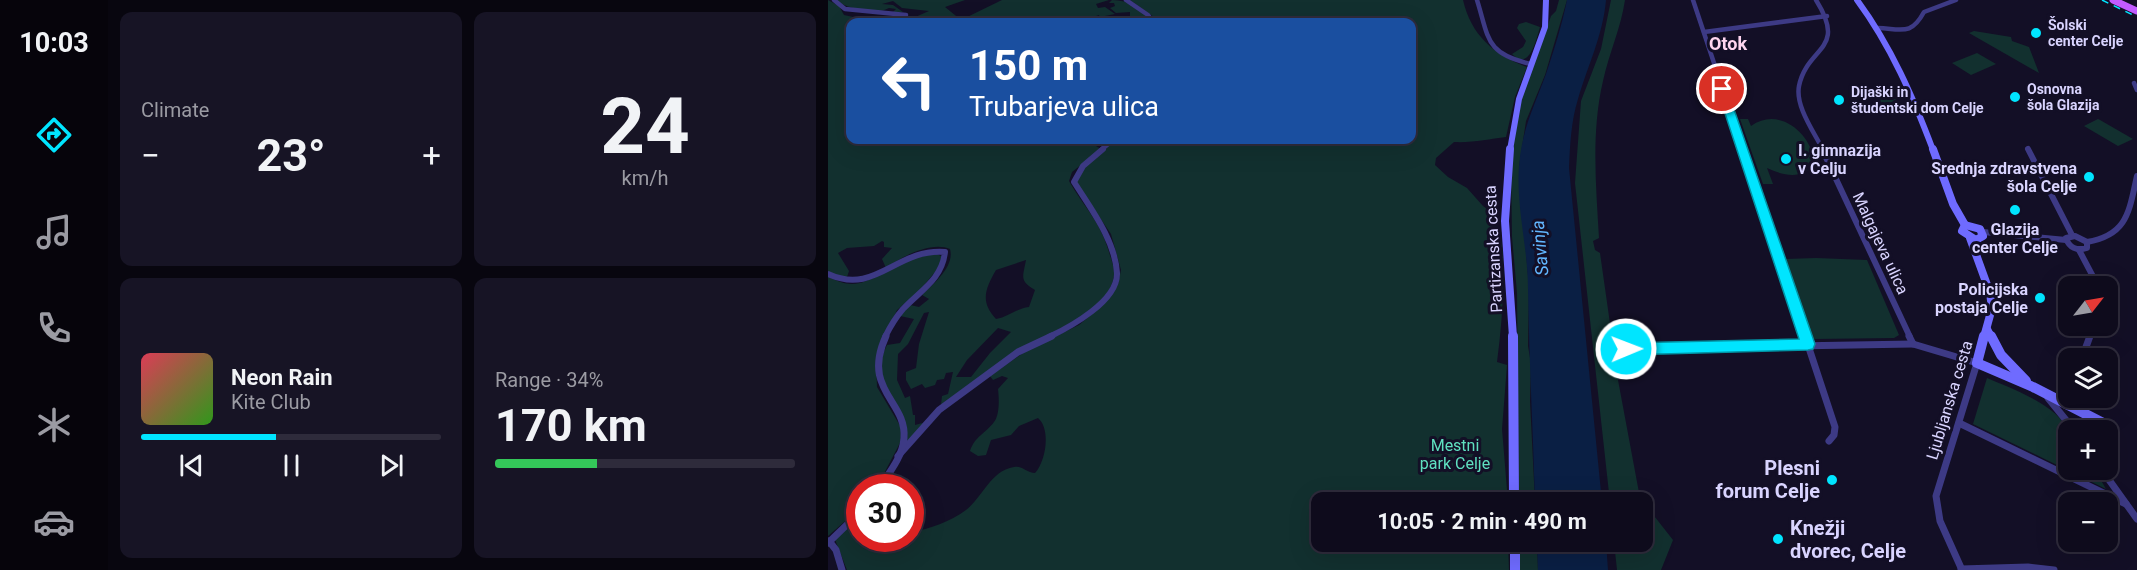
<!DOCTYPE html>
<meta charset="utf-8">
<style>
body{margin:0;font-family:Roboto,sans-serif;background:#171425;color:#f1f3f6;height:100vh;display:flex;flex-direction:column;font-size:22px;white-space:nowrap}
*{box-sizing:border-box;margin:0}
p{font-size:20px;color:#9b9ba3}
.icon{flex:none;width:33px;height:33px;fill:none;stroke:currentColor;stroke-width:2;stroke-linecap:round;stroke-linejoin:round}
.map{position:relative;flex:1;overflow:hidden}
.side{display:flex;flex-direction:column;gap:12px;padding:12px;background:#08060f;width:720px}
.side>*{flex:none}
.guide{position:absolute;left:18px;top:18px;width:570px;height:126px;border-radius:12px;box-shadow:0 6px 24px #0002,0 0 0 2px #2e2b3b;background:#1a4fa0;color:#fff;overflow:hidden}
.needle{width:39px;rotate:59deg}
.tools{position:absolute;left:1230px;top:276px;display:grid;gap:12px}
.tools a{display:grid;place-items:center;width:60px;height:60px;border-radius:12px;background:#0e0b1c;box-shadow:0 6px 24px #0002,0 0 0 2px #2e2b3b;font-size:30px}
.speed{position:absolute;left:18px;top:474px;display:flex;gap:12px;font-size:30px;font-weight:700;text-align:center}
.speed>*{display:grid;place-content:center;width:78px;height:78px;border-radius:50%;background:#0e0b1c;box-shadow:0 6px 24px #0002,0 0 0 2px #2e2b3b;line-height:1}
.speed .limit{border:9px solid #d22;background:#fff;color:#111}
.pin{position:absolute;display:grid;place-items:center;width:51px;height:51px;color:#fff;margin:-26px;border:3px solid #fff;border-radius:50%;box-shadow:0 2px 6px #0007}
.me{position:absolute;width:66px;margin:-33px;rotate:89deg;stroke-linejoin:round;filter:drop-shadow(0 0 4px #0008)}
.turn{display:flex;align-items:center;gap:21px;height:126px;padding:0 24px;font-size:27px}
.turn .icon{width:78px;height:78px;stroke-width:2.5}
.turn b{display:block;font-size:42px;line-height:51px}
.big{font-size:45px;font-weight:700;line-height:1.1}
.side .widget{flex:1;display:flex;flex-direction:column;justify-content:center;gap:9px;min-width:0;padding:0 21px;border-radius:12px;background:#171425}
.side .dial{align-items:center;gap:0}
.dial b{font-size:78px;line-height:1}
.song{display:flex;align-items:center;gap:18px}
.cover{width:72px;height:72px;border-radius:9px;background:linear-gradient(135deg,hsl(350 70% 55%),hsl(110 70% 35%))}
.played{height:6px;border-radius:3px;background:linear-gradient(90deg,#00e5ff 45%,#2e2b3b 45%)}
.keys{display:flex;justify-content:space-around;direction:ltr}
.heat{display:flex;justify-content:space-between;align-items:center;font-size:33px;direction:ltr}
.charge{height:9px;border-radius:4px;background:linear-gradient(90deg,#34c759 34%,#2e2b3b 0)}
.side .tiles{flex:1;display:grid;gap:12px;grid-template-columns:repeat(2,1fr)}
.trip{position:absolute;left:483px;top:492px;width:342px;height:60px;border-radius:12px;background:#0e0b1c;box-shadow:0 6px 24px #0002,0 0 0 2px #2e2b3b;font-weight:700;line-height:60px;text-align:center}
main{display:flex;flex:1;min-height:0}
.tabs{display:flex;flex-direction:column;width:108px;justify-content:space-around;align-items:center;background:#06040b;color:#9b9ba3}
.tabs .icon{width:42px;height:42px}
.tabs .on{color:#00e5ff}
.tabs b{font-size:27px;color:#f1f3f6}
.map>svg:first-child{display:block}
.green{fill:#12302f;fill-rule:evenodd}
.water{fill:#0a1f44}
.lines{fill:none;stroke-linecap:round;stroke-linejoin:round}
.street-far2{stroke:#3d3a85;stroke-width:4.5}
.street-far1{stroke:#3d3a85;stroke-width:6}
.street{stroke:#3d3a85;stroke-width:7}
.secondary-far2{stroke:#6f6bff;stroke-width:6}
.secondary-far1{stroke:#6f6bff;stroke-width:8}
.secondary{stroke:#6f6bff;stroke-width:10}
.primary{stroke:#c25bff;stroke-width:7}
.rail{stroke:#00e5ff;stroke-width:1.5;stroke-dasharray:7 6;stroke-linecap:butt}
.route{fill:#00e5ff;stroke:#0095a6;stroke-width:1.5}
.poi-dot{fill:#00e5ff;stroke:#130f26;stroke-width:2}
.labels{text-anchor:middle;stroke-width:6;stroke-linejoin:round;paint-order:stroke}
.far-poi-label{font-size:14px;font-weight:bold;fill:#d9d4ff;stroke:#130f26;text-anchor:start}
.poi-label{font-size:16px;font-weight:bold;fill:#d9d4ff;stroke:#130f26;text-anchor:end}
.street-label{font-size:16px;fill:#d9d4ff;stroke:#130f26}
.park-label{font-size:16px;fill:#5fe0c0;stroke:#130f26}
.far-district-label{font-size:18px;font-weight:bold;fill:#ffd6f0;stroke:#130f26}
.water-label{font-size:18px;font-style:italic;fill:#62b6ff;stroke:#130f26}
.near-poi-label{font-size:20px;font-weight:bold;fill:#d9d4ff;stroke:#130f26;text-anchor:end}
</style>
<main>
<nav class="tabs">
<b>10:03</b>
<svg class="icon on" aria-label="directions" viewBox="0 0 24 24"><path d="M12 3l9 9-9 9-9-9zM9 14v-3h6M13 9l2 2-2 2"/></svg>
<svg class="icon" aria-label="music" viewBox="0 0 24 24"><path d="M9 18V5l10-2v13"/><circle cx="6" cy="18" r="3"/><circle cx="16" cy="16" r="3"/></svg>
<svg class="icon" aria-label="phone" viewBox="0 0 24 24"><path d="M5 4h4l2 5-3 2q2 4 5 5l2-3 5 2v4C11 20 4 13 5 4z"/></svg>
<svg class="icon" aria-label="climate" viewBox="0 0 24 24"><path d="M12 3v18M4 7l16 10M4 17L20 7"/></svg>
<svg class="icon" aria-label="car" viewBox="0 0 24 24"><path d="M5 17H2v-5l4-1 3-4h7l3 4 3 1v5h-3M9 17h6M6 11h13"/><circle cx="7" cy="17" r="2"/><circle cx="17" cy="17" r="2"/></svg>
</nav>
<section class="side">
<div class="tiles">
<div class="widget"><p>Climate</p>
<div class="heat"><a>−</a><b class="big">23°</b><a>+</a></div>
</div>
<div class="widget dial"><b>24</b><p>km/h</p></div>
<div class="widget">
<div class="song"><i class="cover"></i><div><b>Neon Rain</b><p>Kite Club</p></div></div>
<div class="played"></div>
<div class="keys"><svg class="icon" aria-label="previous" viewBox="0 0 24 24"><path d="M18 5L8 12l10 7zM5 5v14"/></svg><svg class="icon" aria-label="pause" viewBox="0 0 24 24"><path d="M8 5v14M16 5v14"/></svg><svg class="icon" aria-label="next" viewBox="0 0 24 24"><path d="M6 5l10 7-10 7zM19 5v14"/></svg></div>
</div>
<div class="widget"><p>Range · 34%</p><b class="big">170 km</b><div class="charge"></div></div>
</div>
</section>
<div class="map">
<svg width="1309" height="570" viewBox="0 0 1309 570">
<rect width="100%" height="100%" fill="#130f26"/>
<g class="green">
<path d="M 0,0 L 11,6 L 16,15 L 48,22 L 22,22 L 22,140 L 274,140 L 268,146 L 273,149 L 244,172 L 241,181 C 257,209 271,219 281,252 C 283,259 287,268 286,275 C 283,313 211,336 184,354 C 160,370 137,388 113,405 L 114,396 L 120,394 L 125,372 L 118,373 L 116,379 L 109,380 L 107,385 L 97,388 L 94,384 L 83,389 L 78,380 L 78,372 L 88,368 L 91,344 L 101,312 L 96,313 L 80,344 L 70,354 L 69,380 L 77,398 L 82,396 L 85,415 L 87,415 L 87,425 L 98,422 L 78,443 C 88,411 35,392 59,345 L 72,343 L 86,319 L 72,316 L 82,305 L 91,307 L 101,299 L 94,295 C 105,284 127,267 122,249 C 103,241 73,257 58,268 L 54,259 L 64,248 L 56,247 L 56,242 L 54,241 L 46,246 L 19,248 L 10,253 L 21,271 L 18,280 L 0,272 ZM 198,260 C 195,277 191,281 207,290 L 201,307 C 189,308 181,317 168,319 C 152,302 157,289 168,270 ZM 170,328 L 183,332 L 162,353 L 143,377 L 128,377 L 139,360 Z"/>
<path d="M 7,0 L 137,0 L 117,7 L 133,20 L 174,0 L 281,0 L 268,4 L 270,8 L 277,7 L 287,14 L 277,16 L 277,22 L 273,22 L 271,15 L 265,17 L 266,22 L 108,22 L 111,16 L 97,16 L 103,20 L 100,22 L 85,18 L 101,11 L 74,8 L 65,1 L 54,4 L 65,5 L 75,12 L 65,12 L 68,9 L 61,8 C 47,16 21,9 7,0 Z"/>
<path d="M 284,0 C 301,0 313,9 323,22 L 287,22 L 289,19 L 302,17 L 302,12 L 288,13 L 282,8 L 287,6 L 286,3 L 281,3 Z"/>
<path d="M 302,0 L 635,0 C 643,35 666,55 699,67 L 687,97 L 678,137 C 661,139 644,143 626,142 L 608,158 L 607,165 L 620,177 L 639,188 L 655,206 L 667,215 C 669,226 673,236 674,247 C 677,285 674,324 669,362 L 679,365 L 674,429 L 680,502 L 494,502 L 494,542 L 680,542 L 681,570 L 19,570 L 6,537 L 31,515 L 32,538 L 43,542 L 82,538 L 83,533 C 102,528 122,522 138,510 C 155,497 162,471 186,467 C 194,465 199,473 207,473 C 218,461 223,429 210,418 L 191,426 L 183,435 L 163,440 L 158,455 L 150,456 L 142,451 C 147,436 157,434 166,422 C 172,415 171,397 170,389 L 180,378 L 174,376 L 165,380 L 162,376 L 201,349 L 251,325 L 275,305 L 290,284 L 293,270 L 283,234 L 253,190 L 249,182 L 250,172 L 287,140 L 300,145 L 309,140 L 584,140 L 584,22 L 326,22 L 326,17 Z"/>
<path d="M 731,0 L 739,0 L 717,75 L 698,121 L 691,167 L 701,288 L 700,346 L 703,364 L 702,401 L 707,502 L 691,502 L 689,293 L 684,237 L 683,167 L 685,139 L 694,97 L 723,16 L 728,11 Z"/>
<path d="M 783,0 L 797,0 C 793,28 781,53 775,81 C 763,132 768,186 771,238 L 765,241 L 767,250 L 772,253 L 790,380 L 812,498 L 845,540 L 833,570 L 789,570 L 786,542 L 814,542 L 814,502 L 782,502 L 747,183 L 753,101 L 773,49 Z"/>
<path d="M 698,22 L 712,27 C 708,41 701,72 684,54 L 695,47 L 698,41 L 689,28 L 691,24 Z"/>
<path d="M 1146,31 L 1183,37 L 1184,41 L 1201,47 L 1211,73 L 1141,33 Z"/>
<path d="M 1149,53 L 1168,64 L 1143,75 L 1124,63 Z"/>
<path d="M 1045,91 L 1065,93 L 1074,115 L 1053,114 Z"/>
<path d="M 912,119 L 920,119 L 923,126 C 951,106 983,133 987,163 C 975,180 956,176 939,168 L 945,184 L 935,184 Z"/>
<path d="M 1270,119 L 1272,120 L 1305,139 L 1290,146 L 1256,126 Z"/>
<path d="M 107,253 L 115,257 L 113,265 L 91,291 L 69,310 L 48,357 L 49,387 L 74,429 L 74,439 L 49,487 L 32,488 L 31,509 L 0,536 L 0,276 C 33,297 49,271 79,260 C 87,257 98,256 107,253 Z"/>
<path d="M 988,258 L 1039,260 L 1071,335 L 1066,338 L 986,339 L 984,337 L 958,259 Z"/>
<path d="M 1159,378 C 1182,388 1233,406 1240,432 C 1244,442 1240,459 1240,470 L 1267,470 L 1278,489 L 1145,424 Z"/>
<path d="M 692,542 L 709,542 L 710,570 L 692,570 Z"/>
</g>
<g class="water">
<path d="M 739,0 L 778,0 C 775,35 760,65 750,99 C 743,121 742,146 741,168 L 774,502 L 707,502 C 705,431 701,360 700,289 C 700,248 688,207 691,166 C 694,129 706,107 718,74 C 726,50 734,25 739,0 Z"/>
<path d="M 709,542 L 778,542 L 780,570 L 710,570 Z"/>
</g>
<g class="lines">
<g class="street-far2">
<path d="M 6,0 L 17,9 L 78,15"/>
<path d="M 298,0 L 320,15 L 325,22"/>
<path d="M 649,0 C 661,38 657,54 703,64"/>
<path d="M 865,0 L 915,150"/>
<path d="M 988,0 C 1020,51 979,46 971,86 C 967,106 986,132 995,150"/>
<path d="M 1050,28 C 1074,29 1083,36 1096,12 L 1128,0"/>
<path d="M 876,32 L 999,16"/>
<path d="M 1306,83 L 1309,90"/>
<path d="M 273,150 L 285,140"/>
</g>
<g class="street-far1">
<path d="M 914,149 L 977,337"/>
<path d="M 994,149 L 1082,337"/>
<path d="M 1200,149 L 1244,235"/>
<path d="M 1155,232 L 1238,240"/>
<path d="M 1247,236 L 1259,242 L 1259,248 C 1249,251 1241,248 1238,238 Z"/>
<path d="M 1259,242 C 1300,235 1301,211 1309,176"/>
<path d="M 1251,250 L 1270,286"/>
<path d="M 0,274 C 48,296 68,248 117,252 C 114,279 93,290 75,309 C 68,317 62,327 57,337"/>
<path d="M 221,337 C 242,327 290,301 289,273 C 287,240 263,209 246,182 L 255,166 L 275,149"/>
<path d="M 1261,337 L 1265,326"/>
</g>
<g class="street">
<path d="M 977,336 L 1007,427 L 1006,435 L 1001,441"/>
<path d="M 1081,336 L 1085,344 L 1149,363 L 1108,496 L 1112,521 L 1134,570"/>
<path d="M 798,349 L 1085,344"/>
<path d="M 1254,358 L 1262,336"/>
<path d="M 1220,398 L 1246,430"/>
<path d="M 1131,423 L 1298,504"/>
<path d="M 1261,430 L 1277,424"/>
<path d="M 70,456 L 111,410 L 190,352 L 224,336"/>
<path d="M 1274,470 L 1309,519"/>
<path d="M 51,488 C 61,473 75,456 76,438 C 79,401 33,390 58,336"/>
<path d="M 1,541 L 8,550 L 14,570"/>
<path d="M 0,543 L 32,512"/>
<path d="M 1133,569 L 1200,567 L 1226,570"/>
</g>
<g class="secondary-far2">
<path d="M 1029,0 C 1063,46 1085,97 1105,150"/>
<path d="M 682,150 L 691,99 L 717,27 L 718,0"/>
</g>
<g class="secondary-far1">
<path d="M 682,149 L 677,221 L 685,337"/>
<path d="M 1105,149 L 1125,204 L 1137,225"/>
<path d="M 1137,225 L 1152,229 L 1155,236 L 1148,240 L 1134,231 Z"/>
<path d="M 1142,238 L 1162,293 L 1164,308 L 1156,337"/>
<path d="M 1159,329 L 1163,337"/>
</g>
<g class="secondary">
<path d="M 685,336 L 686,502"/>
<path d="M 1156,336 L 1149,363 L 1205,387 L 1277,424"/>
<path d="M 1163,336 L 1173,355 L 1198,381"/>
<path d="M 687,542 L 687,570"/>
</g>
<path class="primary" d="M 1285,0 L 1309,11"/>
<path class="rail" d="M 1274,0 L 1309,17"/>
</g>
<path class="route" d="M 894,86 L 899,89 L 987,344 L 985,349 L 980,350 L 798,355 L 793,353 L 791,349 L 793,344 L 798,343 L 971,339 L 889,89 Z"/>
<g class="poi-dot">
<circle cx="1208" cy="33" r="6"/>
<circle cx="1187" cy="97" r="6"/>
<circle cx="1011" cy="100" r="6"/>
<circle cx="958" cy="159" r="6"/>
<circle cx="1261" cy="177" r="6"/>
<circle cx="1187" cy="210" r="6"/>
<circle cx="1212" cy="298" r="6"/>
<circle cx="1004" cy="480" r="6"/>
<circle cx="950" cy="539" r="6"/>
</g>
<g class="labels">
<g class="far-poi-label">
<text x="1220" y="30">Šolski<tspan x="1220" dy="16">center Celje</tspan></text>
<text x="1199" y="94">Osnovna<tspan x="1199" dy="16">šola Glazija</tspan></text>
<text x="1023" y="97">Dijaški in<tspan x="1023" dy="16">študentski dom Celje</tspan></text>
</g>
<g class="poi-label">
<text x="970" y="156" text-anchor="start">I. gimnazija<tspan x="970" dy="18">v Celju</tspan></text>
<text x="1249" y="174">Srednja zdravstvena<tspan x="1249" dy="18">šola Celje</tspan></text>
<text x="1187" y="235" text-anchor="middle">Glazija<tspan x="1187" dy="18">center Celje</tspan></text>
<text x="1200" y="295">Policijska<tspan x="1200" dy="18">postaja Celje</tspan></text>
</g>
<g class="street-label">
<text transform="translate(1053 243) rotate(65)" y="6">Malgajeva ulica</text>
<text transform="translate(665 249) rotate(-93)" y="6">Partizanska cesta</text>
<text transform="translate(1121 400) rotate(-73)" y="6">Ljubljanska cesta</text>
</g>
<g class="park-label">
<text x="627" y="451">Mestni<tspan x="627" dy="18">park Celje</tspan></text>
</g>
<g class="far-district-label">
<text x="900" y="50">Otok</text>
</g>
<g class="water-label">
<text transform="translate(712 248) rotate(-95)" y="6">Savinja</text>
</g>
<g class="near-poi-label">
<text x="992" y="475">Plesni<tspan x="992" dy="23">forum Celje</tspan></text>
<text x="962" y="535" text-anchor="start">Knežji<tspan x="962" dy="23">dvorec, Celje</tspan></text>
</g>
</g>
</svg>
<div class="tools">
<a><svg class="needle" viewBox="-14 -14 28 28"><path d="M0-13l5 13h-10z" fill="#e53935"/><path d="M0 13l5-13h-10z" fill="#9b9ba3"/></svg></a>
<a><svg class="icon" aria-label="layers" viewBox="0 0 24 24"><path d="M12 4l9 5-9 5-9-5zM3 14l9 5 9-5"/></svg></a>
<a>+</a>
<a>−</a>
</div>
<div class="speed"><div class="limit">30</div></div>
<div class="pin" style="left:894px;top:89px;background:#d93025"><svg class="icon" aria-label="arrive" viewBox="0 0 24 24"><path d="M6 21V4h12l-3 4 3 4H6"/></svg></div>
<svg class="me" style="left:798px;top:349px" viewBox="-20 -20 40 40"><circle r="17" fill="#00e5ff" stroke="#fff" stroke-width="3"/><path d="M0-11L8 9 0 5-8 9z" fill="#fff"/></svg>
<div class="trip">10:05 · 2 min · 490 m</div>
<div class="guide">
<div class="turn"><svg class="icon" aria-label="left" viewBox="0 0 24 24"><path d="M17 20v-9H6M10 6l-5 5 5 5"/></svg><div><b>150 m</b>Trubarjeva ulica</div></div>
</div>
</div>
</main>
